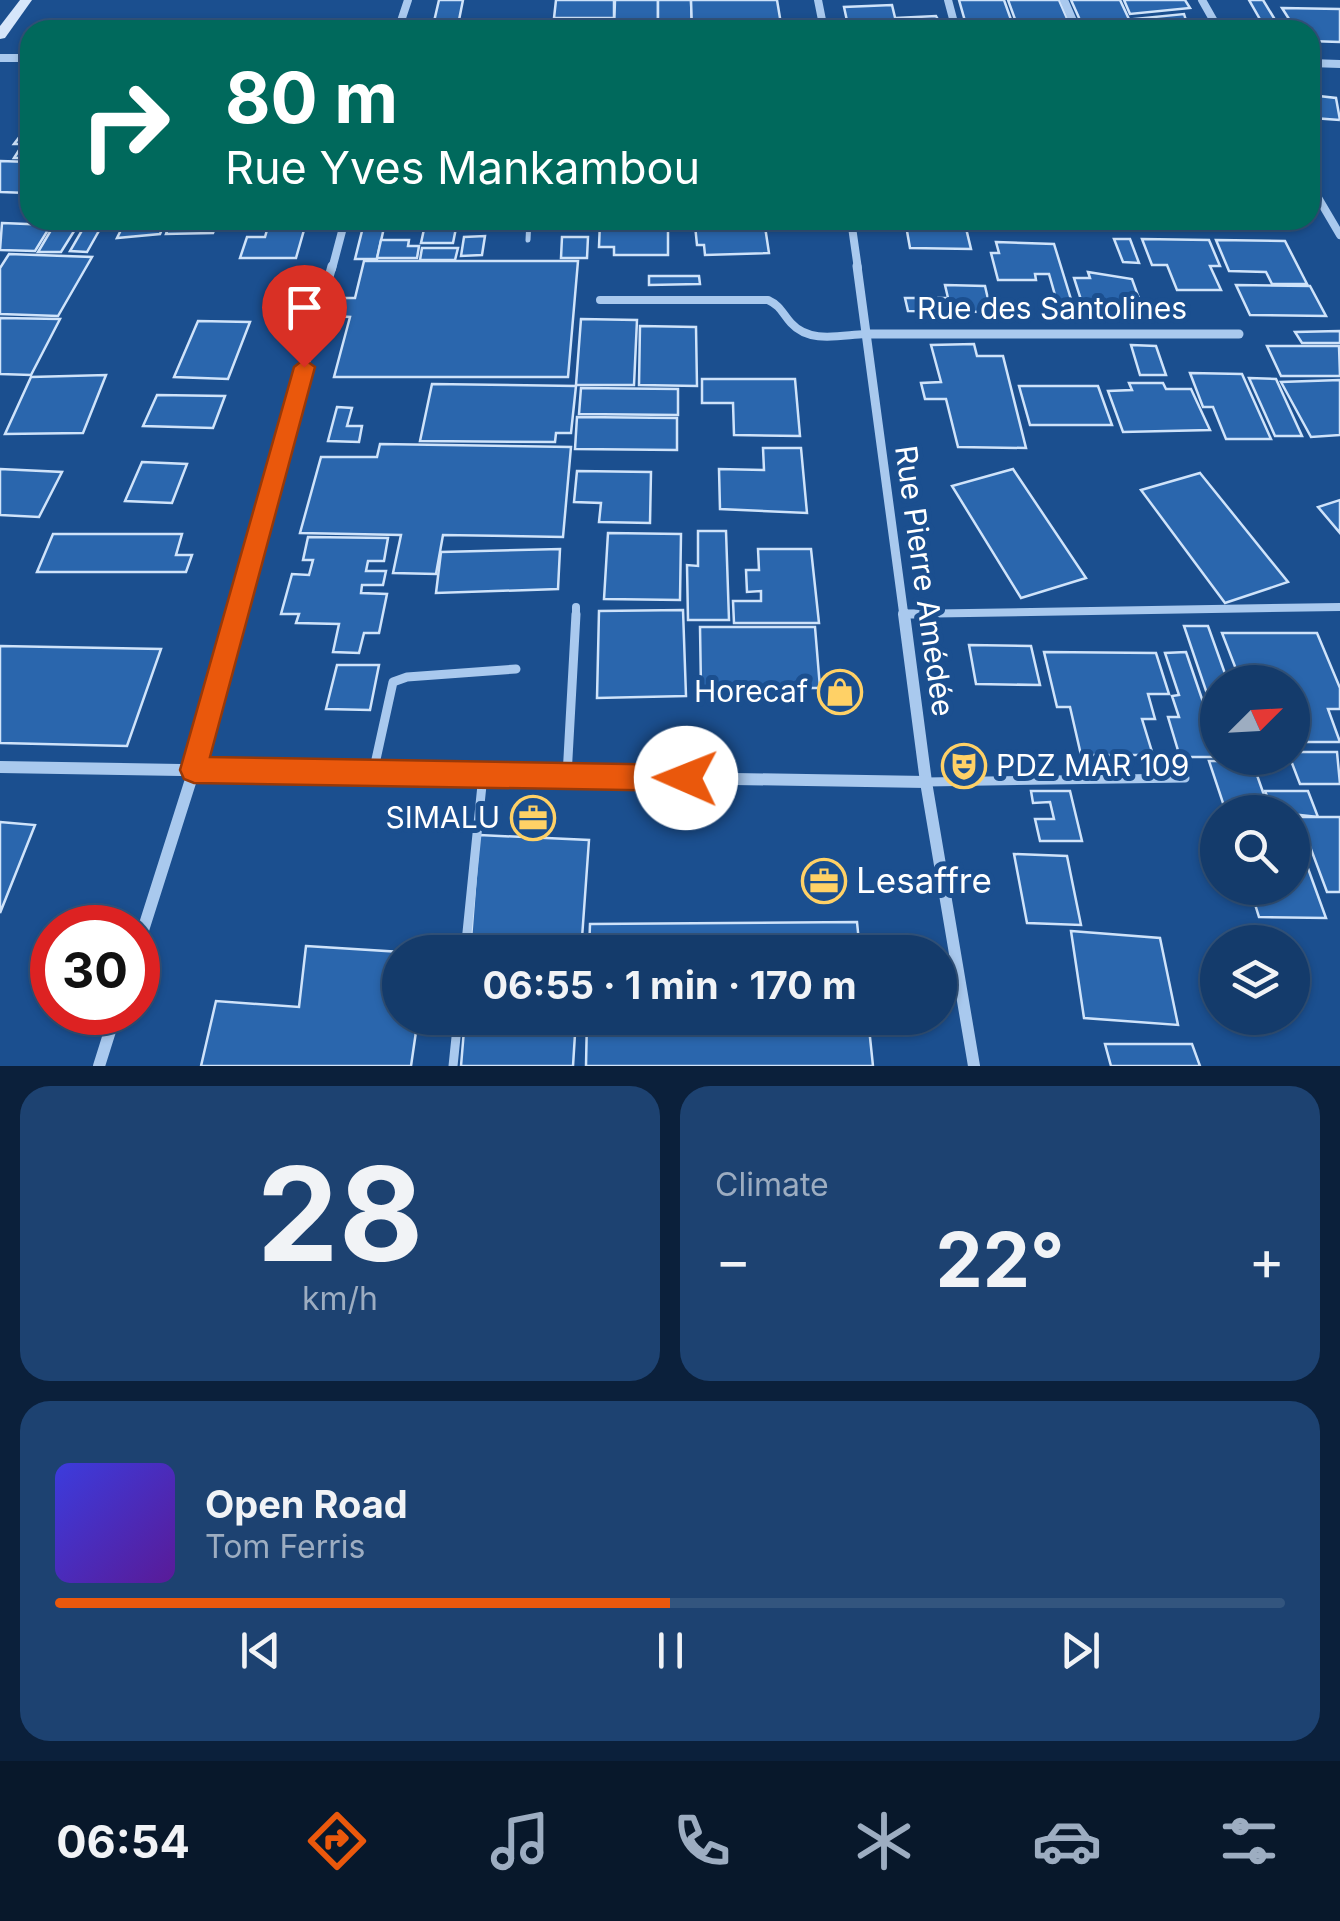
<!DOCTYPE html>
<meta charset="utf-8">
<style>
body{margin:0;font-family:Inter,sans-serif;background:#1d4271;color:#f1f3f6;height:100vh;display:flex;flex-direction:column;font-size:38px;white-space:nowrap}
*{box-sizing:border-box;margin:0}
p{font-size:32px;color:#9dadc1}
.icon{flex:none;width:55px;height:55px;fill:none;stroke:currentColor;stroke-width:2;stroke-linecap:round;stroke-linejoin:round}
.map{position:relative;height:1066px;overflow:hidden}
.panel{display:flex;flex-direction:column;gap:20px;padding:20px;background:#0b203b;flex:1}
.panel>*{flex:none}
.banner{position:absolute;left:20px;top:20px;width:1300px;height:210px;border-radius:30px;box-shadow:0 2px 8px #0004,0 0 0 2px #33557e;background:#00695c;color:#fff;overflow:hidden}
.needle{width:65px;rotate:66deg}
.buttons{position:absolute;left:1200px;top:665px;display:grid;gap:20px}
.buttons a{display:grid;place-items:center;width:110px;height:110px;border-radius:50%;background:#143b6b;box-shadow:0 2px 8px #0004,0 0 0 2px #33557e;font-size:50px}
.speed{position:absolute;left:30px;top:905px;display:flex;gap:20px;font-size:50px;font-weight:700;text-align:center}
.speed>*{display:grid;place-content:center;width:130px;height:130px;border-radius:50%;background:#143b6b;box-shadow:0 2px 8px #0004,0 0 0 2px #33557e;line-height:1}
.speed .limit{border:15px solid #d22;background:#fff;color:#111}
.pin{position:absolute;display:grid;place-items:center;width:85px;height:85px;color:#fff;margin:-102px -42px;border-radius:50% 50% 50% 0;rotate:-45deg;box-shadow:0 0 10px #0007}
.pin .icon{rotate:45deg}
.me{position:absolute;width:110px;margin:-55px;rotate:271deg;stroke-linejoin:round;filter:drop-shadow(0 0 8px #0008)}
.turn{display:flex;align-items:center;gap:35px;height:210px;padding:0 40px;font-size:45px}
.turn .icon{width:130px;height:130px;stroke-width:2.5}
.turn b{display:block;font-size:70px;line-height:85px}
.big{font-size:75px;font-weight:700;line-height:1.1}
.panel .tile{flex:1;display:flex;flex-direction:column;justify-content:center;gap:15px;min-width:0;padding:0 35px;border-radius:30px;background:#1d4271}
.panel .dial{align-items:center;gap:0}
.dial b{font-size:130px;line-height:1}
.song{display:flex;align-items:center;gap:30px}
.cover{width:120px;height:120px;border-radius:15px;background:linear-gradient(135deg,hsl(240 70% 55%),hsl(270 70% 35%))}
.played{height:10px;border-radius:5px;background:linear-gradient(90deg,#ea580c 50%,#33557e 50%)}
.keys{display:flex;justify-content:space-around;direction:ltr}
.heat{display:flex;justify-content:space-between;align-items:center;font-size:55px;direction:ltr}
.panel .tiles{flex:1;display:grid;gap:20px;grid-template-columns:1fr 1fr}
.tile:last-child{grid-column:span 2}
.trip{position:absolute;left:382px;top:935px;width:575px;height:100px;border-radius:50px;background:#143b6b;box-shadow:0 2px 8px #0004,0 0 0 2px #33557e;font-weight:700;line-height:100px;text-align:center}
.menu{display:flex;height:160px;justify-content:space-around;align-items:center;background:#08182b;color:#9dadc1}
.menu .icon{width:70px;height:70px}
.menu .active{color:#ea580c}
.menu b{font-size:45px;color:#f1f3f6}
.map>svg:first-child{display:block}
.building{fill:#2a66ad;stroke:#cfe3fa;stroke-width:2.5}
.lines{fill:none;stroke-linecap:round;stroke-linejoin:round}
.lane-far2{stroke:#a9c9ee;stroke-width:5}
.lane-far1{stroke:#a9c9ee;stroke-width:8}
.lane{stroke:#a9c9ee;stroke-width:9}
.street-far2{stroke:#a9c9ee;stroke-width:8}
.street-far1{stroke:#a9c9ee;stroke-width:9}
.street{stroke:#a9c9ee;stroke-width:12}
.secondary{fill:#d6e6fa;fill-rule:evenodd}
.route{fill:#ea580c;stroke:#983908;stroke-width:2.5}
.labels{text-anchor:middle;stroke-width:10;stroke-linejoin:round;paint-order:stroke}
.street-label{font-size:30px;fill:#fff;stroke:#1b4f8f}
.poi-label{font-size:30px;fill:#fff;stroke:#1b4f8f;text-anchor:end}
.near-poi-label{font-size:35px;fill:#fff;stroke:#1b4f8f;text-anchor:start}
</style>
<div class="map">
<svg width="1340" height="1066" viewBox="0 0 1340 1066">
<rect width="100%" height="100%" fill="#1b4f8f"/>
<g class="building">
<path d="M 439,0 L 463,0 L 458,25 L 433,26 Z"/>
<path d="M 556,0 L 614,0 L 614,18 L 554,18 Z"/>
<path d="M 615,0 L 658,0 L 658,30 L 614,30 Z"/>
<path d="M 658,0 L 691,0 L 692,30 L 658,30 Z"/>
<path d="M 691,0 L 777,0 L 782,30 L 692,30 Z"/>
<path d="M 959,0 L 1004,0 L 1014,28 L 967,28 Z"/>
<path d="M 1008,0 L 1059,0 L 1072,30 L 1019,30 Z"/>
<path d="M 1071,0 L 1120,0 L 1134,30 L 1084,29 Z"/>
<path d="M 1124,0 L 1185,0 L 1190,8 L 1130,14 Z"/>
<path d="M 1249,0 L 1263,0 L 1280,28 L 1265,28 Z"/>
<path d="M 892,5 L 898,30 L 849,30 L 844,7 Z"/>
<path d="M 1282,8 L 1340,9 L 1340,42 L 1310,41 L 1310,30 L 1296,30 Z"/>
<path d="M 1184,14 L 1189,30 L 1139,30 L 1134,19 Z"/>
<path d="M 936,16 L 944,30 L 902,30 L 897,18 Z"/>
<path d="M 1310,95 L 1336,98 L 1340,120 L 1313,118 Z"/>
<path d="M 30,123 L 30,158 L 14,158 L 23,144 L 14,144 Z"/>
<path d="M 0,161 L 30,162 L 27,193 L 0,192 Z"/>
<path d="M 57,220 L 81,220 L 61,252 L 38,252 Z"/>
<path d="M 88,220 L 105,220 L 87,252 L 70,251 Z"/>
<path d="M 112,220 L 166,220 L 160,234 L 117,238 L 124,224 Z"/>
<path d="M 171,220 L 218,220 L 213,233 L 166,234 Z"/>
<path d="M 426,220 L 457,223 L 453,243 L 421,243 Z"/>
<path d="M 632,220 L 668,220 L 668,255 L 614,255 L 614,247 L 599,247 L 600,222 Z"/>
<path d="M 728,220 L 764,220 L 769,253 L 705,255 L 704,245 L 697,245 L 695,225 L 728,225 Z"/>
<path d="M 905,220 L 964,220 L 971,249 L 910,248 Z"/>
<path d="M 2,223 L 51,225 L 35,251 L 0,250 Z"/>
<path d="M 364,223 L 385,223 L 377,259 L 355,259 Z"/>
<path d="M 267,230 L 304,230 L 296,258 L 240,258 L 247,237 L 265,237 Z"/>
<path d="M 485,236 L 482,255 L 461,256 L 464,237 Z"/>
<path d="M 562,237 L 588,237 L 587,258 L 561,258 Z"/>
<path d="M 1114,239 L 1130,239 L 1139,263 L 1123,262 Z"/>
<path d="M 1142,239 L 1209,240 L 1220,266 L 1210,266 L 1221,290 L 1177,290 L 1167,265 L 1152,265 Z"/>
<path d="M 381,240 L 409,240 L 408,246 L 419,246 L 417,258 L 377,258 Z"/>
<path d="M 1216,240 L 1285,241 L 1307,284 L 1272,284 L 1266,272 L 1229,271 Z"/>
<path d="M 996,242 L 1054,244 L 1074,309 L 1059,309 L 1049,274 L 1035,274 L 1036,280 L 998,280 L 991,253 L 999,253 Z"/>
<path d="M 422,248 L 458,248 L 455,260 L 420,260 Z"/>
<path d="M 9,254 L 92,257 L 58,316 L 0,314 L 0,268 Z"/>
<path d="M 364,261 L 578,261 L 568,377 L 334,377 L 350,317 L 334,316 L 339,298 L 355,298 Z"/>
<path d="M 1088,272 L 1132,279 L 1141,304 L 1082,303 L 1074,278 L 1090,278 Z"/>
<path d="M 649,276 L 699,276 L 700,284 L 649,285 Z"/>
<path d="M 945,285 L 985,286 L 991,312 L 908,311 L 905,298 L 948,298 Z"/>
<path d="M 1236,285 L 1310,286 L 1326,316 L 1250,315 Z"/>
<path d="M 0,318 L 60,319 L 31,375 L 0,374 Z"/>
<path d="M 581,319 L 637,320 L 634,385 L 576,385 Z"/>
<path d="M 198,321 L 250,322 L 228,379 L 174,377 Z"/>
<path d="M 640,326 L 696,327 L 697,386 L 639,385 Z"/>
<path d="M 1340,331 L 1340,343 L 1302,343 L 1295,332 Z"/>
<path d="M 974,344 L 977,356 L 1003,356 L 1026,448 L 958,447 L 946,399 L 925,399 L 921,383 L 941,382 L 931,345 Z"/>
<path d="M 1131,345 L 1156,346 L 1166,375 L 1140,375 Z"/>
<path d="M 1267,346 L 1339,346 L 1340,376 L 1281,376 Z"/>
<path d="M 1190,373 L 1242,374 L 1271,439 L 1226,439 L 1213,407 L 1203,407 Z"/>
<path d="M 106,375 L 83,433 L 5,434 L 31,377 Z"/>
<path d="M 1249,378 L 1276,379 L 1302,436 L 1275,436 Z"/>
<path d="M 702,379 L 795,379 L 800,436 L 734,435 L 733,403 L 702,403 Z"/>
<path d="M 1340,380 L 1340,435 L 1311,437 L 1281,382 Z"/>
<path d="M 1129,383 L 1163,383 L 1166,389 L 1191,389 L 1210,430 L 1123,432 L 1108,391 L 1132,390 Z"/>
<path d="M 432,384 L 576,386 L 571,433 L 556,433 L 555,442 L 420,441 Z"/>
<path d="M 1019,386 L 1098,386 L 1112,425 L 1030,425 Z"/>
<path d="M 581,388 L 678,389 L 678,415 L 579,414 Z"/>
<path d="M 157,395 L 225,396 L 213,428 L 143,426 Z"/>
<path d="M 337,407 L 352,408 L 347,426 L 362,426 L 359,442 L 328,441 Z"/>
<path d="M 577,417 L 677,418 L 677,450 L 575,449 Z"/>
<path d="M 380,444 L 571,447 L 563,537 L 443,535 L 436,574 L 393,573 L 401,535 L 300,533 L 321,457 L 377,457 Z"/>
<path d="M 763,448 L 801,448 L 807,513 L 720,509 L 719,469 L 764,470 Z"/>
<path d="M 142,462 L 187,464 L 172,503 L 125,501 Z"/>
<path d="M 0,469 L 62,472 L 39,517 L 0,515 Z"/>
<path d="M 1013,469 L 1086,578 L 1021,598 L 952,486 Z"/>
<path d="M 577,471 L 651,472 L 650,523 L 599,522 L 601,503 L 574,502 Z"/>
<path d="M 1200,473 L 1288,582 L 1225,603 L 1141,490 Z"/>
<path d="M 1340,500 L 1340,533 L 1318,507 Z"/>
<path d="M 698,531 L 726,531 L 729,620 L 688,620 L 687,565 L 698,566 Z"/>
<path d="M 608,533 L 681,534 L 680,600 L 604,599 Z"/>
<path d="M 53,534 L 182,534 L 176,555 L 192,555 L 186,572 L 37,572 Z"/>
<path d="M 308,537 L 388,538 L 384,561 L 368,561 L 366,571 L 386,571 L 383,585 L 362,585 L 361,593 L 387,594 L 379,633 L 364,633 L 359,653 L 333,652 L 339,624 L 296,623 L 299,614 L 281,614 L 292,574 L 309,575 L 313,560 L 303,560 Z"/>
<path d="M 560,549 L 558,589 L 436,593 L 441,552 Z"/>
<path d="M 758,549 L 811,549 L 819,623 L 734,623 L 733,601 L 761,601 L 761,591 L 747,592 L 746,570 L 759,570 Z"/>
<path d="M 683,610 L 686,696 L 597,698 L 599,611 Z"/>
<path d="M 1184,626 L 1208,626 L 1228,682 L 1218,682 L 1218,726 Z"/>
<path d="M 700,627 L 815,627 L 820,688 L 701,688 Z"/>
<path d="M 1222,633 L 1317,633 L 1340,688 L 1340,709 L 1328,709 L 1340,742 L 1292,742 L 1292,682 L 1241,682 Z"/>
<path d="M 969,645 L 1031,646 L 1040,685 L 976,684 Z"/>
<path d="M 0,646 L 161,649 L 127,746 L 0,743 Z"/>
<path d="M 1044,652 L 1156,653 L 1169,694 L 1148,694 L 1155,719 L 1142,719 L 1153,755 L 1081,755 L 1070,707 L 1057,707 Z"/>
<path d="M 1186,652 L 1218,746 L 1218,757 L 1180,757 L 1168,717 L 1179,717 L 1172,696 L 1179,695 L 1165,653 Z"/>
<path d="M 337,665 L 379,665 L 370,710 L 326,709 Z"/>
<path d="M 1292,752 L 1337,752 L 1340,784 L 1300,784 L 1290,758 Z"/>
<path d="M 1209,761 L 1252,761 L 1270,812 L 1226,812 Z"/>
<path d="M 1031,791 L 1070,791 L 1082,841 L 1040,841 L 1035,819 L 1054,819 L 1050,802 L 1033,803 Z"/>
<path d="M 1265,791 L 1308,791 L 1318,817 L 1273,812 Z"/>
<path d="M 1299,817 L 1340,817 L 1340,892 L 1327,892 Z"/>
<path d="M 0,822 L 35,825 L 0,913 Z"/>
<path d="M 1293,827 L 1326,918 L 1259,917 L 1250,888 L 1292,888 Z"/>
<path d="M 479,835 L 589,840 L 581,952 L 470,952 Z"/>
<path d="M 1014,854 L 1067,856 L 1081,925 L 1027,923 Z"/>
<path d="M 857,922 L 860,952 L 589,952 L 590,924 Z"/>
<path d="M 1071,931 L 1160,938 L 1178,1025 L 1084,1018 Z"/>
<path d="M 306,946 L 401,952 L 400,1018 L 418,1018 L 411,1066 L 201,1066 L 216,1001 L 299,1007 Z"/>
<path d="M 465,1018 L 576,1018 L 573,1066 L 461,1066 Z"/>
<path d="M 587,1018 L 868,1018 L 873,1066 L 586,1066 Z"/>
<path d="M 1105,1044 L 1192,1044 L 1200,1066 L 1111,1066 Z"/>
</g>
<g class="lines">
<path class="lane-far2" d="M 528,240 L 529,220"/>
<g class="lane-far1">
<path d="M 600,300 L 768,300 C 781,306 782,313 791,323 C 810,344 841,335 865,334"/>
<path d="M 903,614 L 1340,607"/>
<path d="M 576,616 L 576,607"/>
</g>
<g class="lane">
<path d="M 903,614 L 928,614"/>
<path d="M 373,773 L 393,682 L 407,677 L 516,669"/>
<path d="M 567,776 L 576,614"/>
<path d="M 926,782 L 1185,778"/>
<path d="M 465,952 L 483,775"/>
<path d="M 453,1066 L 458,1018"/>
</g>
<g class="street-far2">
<path d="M 818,0 L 824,30"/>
<path d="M 948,0 L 956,30"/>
<path d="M 1064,0 L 1077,30"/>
<path d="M 1202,0 L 1219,30"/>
<path d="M 398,30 L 408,0"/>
<path d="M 0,58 L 30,58"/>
<path d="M 1310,63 L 1340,64"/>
<path d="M 1310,184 L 1340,235"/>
<path d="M 851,220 L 858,269"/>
<path d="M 332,269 L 345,220"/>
</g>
<g class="street-far1">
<path d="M 857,266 L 904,616"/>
<path d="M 865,334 L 1239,334"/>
<path d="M 236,616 L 332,266"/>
</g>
<g class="street">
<path d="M 904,614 L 926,782 L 974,1066"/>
<path d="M 0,767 L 926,782"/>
<path d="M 138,946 L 194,770 L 237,614"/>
<path d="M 99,1066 L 116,1012"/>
</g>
<path class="secondary" d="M 20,0 L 32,0 L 5,38 L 0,39 L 0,26 Z"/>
</g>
<path class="route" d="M 304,359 L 315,367 L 210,757 L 686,765 L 696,768 L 700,778 L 696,787 L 686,791 L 194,783 L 184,779 L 180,770 L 294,367 Z"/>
<defs>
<symbol id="shop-ring" viewBox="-11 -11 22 22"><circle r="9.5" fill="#1b4f8f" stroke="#ffd166" stroke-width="1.5"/><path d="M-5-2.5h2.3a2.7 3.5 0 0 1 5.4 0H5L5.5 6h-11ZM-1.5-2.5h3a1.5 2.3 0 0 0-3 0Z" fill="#ffd166"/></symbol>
<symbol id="theatre-ring" viewBox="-11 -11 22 22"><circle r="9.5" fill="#1b4f8f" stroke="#ffd166" stroke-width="1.5"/><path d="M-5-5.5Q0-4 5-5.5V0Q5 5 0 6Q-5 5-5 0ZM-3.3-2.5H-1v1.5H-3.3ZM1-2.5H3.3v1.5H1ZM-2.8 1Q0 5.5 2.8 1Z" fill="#ffd166"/></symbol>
<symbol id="office-ring" viewBox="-11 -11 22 22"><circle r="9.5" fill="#1b4f8f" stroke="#ffd166" stroke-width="1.5"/><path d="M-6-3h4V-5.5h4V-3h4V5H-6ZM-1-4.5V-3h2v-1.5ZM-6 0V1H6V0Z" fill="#ffd166"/></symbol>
</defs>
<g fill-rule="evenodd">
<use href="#shop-ring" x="815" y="667" width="50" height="50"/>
<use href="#theatre-ring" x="939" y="741" width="50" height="50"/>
<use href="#office-ring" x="508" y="793" width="50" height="50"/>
<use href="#office-ring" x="799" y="856" width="50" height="50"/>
</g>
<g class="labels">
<g class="street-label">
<text x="1052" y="319">Rue des Santolines</text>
<text transform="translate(924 581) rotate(82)" y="10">Rue Pierre Amédée</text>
</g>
<g class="poi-label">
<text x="808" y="702">Horecaf</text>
<text x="996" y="776" text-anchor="start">PDZ MAR 109</text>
<text x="500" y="828">SIMALU</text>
</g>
<g class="near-poi-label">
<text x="856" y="893">Lesaffre</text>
</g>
</g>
</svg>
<div class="buttons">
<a><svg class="needle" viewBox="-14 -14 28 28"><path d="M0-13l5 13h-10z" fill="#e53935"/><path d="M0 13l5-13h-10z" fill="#9dadc1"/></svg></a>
<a><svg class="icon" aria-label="search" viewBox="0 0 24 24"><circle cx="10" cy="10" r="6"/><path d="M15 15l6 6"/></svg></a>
<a><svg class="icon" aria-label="layers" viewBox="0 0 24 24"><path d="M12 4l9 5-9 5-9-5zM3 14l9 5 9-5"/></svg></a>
</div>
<div class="speed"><div class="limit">30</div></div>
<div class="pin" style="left:304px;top:367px;background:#d93025"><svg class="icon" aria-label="arrive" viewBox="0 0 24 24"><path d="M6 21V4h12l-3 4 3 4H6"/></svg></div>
<svg class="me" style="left:686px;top:778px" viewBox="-20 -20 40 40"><circle r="19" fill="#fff"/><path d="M0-13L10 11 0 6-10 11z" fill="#ea580c"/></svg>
<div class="trip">06:55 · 1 min · 170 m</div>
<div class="banner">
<div class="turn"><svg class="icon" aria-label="right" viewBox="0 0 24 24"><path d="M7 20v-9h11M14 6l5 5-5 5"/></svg><div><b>80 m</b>Rue Yves Mankambou</div></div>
</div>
</div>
<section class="panel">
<div class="tiles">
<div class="tile dial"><b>28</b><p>km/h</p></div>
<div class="tile"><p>Climate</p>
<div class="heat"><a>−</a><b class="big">22°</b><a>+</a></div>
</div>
<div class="tile">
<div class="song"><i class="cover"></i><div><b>Open Road</b><p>Tom Ferris</p></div></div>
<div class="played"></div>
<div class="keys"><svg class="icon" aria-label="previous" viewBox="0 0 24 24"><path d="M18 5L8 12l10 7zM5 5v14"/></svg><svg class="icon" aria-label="pause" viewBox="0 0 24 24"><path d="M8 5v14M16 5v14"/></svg><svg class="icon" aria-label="next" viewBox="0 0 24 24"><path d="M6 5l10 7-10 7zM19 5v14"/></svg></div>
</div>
</div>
</section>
<nav class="menu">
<b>06:54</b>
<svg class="icon active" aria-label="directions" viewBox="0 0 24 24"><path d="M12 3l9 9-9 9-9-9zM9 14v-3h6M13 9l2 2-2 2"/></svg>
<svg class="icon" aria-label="music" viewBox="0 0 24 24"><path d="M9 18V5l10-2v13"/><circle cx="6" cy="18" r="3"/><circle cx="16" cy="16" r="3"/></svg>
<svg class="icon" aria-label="phone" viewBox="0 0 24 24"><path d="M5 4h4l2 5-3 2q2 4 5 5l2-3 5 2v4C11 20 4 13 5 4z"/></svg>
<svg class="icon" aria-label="climate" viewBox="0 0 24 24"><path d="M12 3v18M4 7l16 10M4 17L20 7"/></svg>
<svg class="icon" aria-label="car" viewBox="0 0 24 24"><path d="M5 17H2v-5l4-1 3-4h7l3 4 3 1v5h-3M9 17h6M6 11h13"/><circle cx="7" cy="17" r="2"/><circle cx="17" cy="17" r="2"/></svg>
<svg class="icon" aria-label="filters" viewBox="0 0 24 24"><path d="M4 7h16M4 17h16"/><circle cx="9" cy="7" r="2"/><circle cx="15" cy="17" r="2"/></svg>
</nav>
